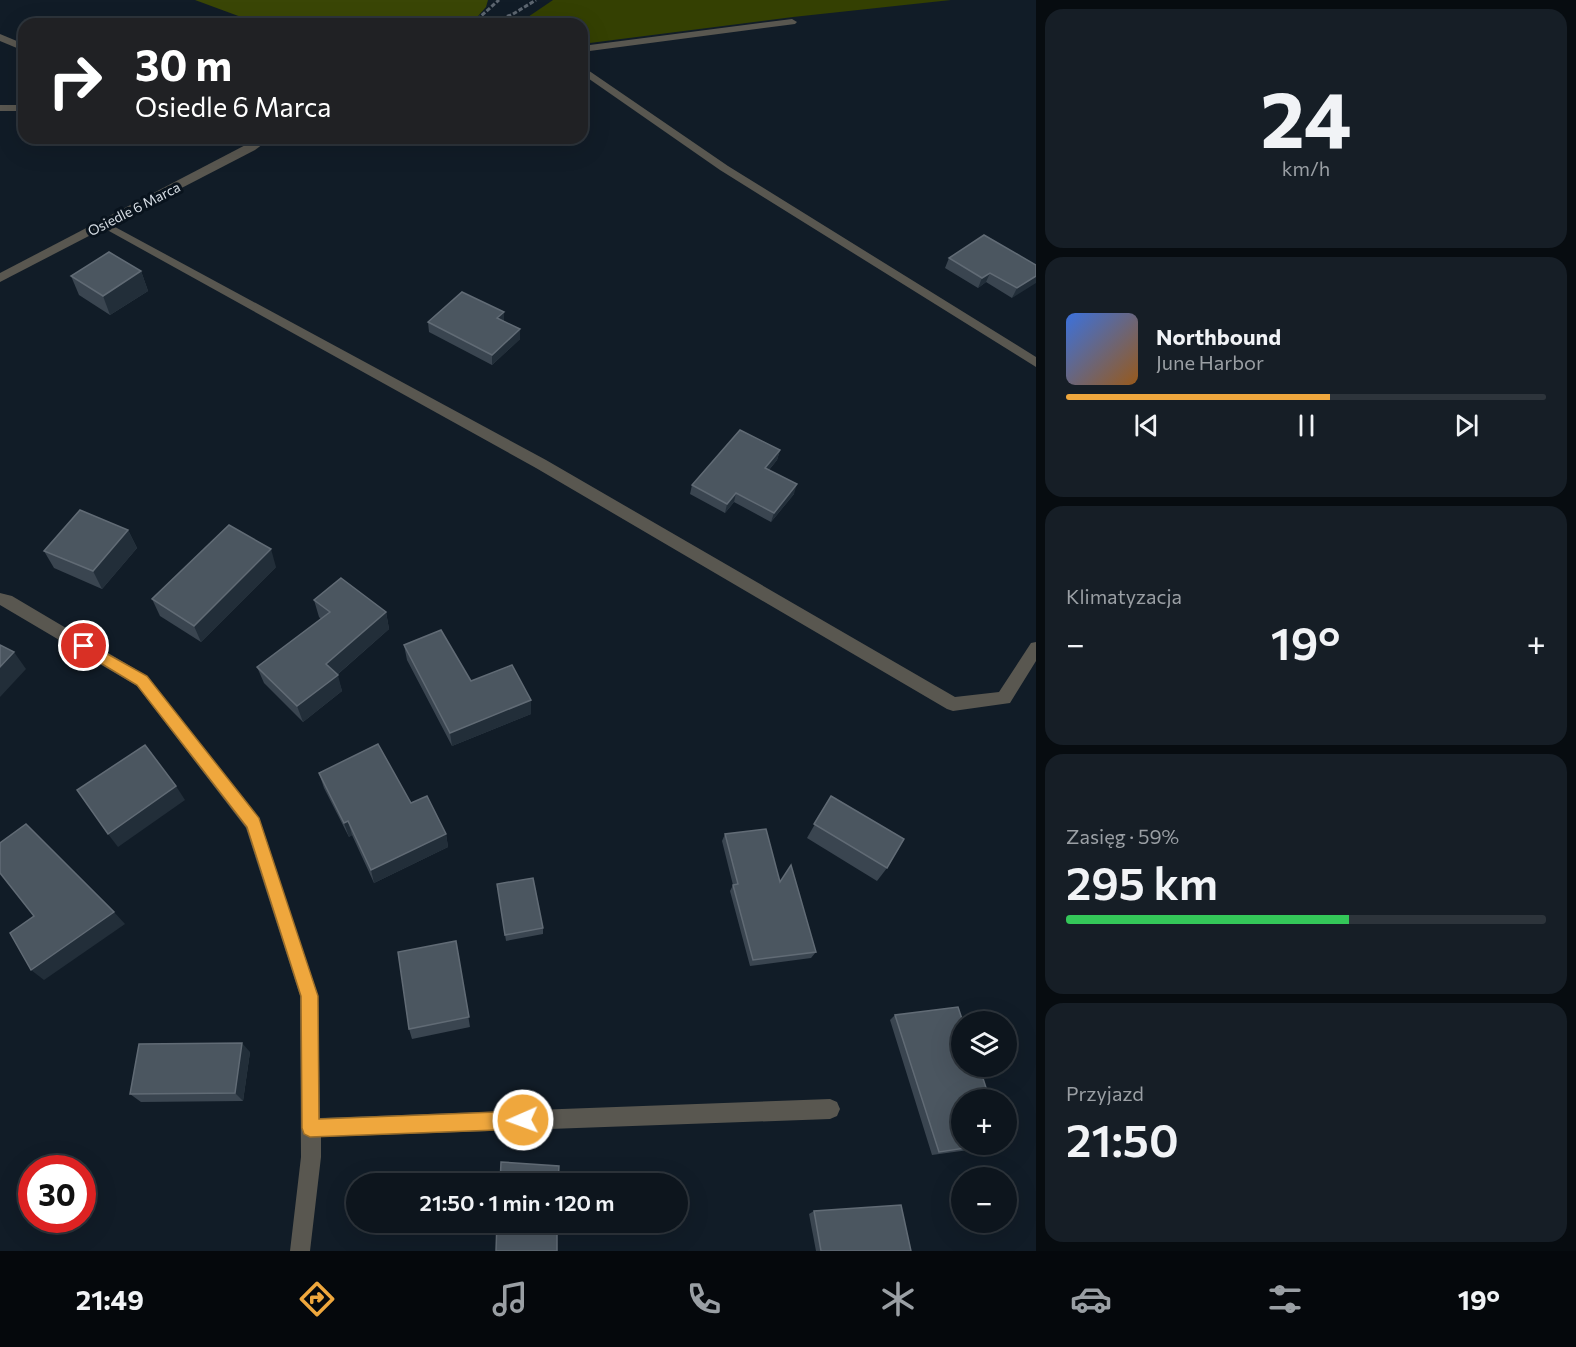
<!DOCTYPE html>
<html lang="pl">
<meta charset="utf-8">
<style>
body{margin:0;font-family:Commissioner,sans-serif;background:#161e26;color:#f1f3f6;height:100vh;display:flex;flex-direction:column;font-size:22px;white-space:nowrap}
*{box-sizing:border-box;margin:0}
p{font-size:20px;color:#9a9fa4}
.icon{flex:none;width:33px;height:33px;fill:none;stroke:currentColor;stroke-width:2;stroke-linecap:round;stroke-linejoin:round}
.map{position:relative;flex:1;overflow:hidden}
.drawer{display:flex;flex-direction:column;gap:9px;padding:9px;background:#070c10;width:540px}
.drawer>*{flex:none}
.guide{position:absolute;left:18px;top:18px;width:570px;height:126px;border-radius:18px;box-shadow:0 6px 24px #0002,0 0 0 2px #2d343b;background:#202124;color:#fff;overflow:hidden}
.controls{position:absolute;left:951px;top:1011px;display:grid;gap:12px}
.controls a{display:grid;place-items:center;width:66px;height:66px;border-radius:50%;background:#0d151d;box-shadow:0 6px 24px #0002,0 0 0 2px #2d343b;font-size:30px}
.speed{position:absolute;left:18px;top:1155px;display:flex;gap:12px;font-size:30px;font-weight:700;text-align:center}
.speed>*{display:grid;place-content:center;width:78px;height:78px;border-radius:50%;background:#0d151d;box-shadow:0 6px 24px #0002,0 0 0 2px #2d343b;line-height:1}
.speed .limit{border:9px solid #d22;background:#fff;color:#111}
.pin{position:absolute;display:grid;place-items:center;width:51px;height:51px;color:#fff;margin:-26px;border:3px solid #fff;border-radius:50%;box-shadow:0 2px 6px #0007}
.me{position:absolute;width:66px;margin:-33px;rotate:268deg;stroke-linejoin:round;filter:drop-shadow(0 0 4px #0008)}
.turn{display:flex;align-items:center;gap:21px;height:126px;padding:0 18px;font-size:27px}
.turn .icon{width:78px;height:78px;stroke-width:2.5}
.turn b{display:block;font-size:42px;line-height:51px}
.big{font-size:45px;font-weight:600;line-height:1.1}
.drawer .widget{flex:1;display:flex;flex-direction:column;justify-content:center;gap:9px;min-width:0;padding:0 21px;border-radius:18px;background:#161e26}
.drawer .dial{align-items:center;gap:0}
.dial b{font-size:78px;line-height:1}
.song{display:flex;align-items:center;gap:18px}
.cover{width:72px;height:72px;border-radius:9px;background:linear-gradient(135deg,hsl(220 70% 55%),hsl(30 70% 35%))}
.played{height:6px;border-radius:3px;background:linear-gradient(90deg,#efa73d 55%,#2d343b 55%)}
.keys{display:flex;justify-content:space-around;direction:ltr}
.heat{display:flex;justify-content:space-between;align-items:center;font-size:33px;direction:ltr}
.charge{height:9px;border-radius:4px;background:linear-gradient(90deg,#34c759 59%,#2d343b 0)}
.trip{position:absolute;left:346px;top:1173px;width:342px;height:60px;border-radius:30px;background:#0d151d;box-shadow:0 6px 24px #0002,0 0 0 2px #2d343b;font-weight:600;line-height:60px;text-align:center}
.menu{display:flex;height:96px;justify-content:space-around;align-items:center;background:#05080c;color:#9a9fa4}
.menu .icon{width:42px;height:42px}
.menu .on{color:#efa73d}
.menu b{font-size:27px;color:#f1f3f6}
main{display:flex;flex:1;min-height:0}
.map>svg:first-child{display:block}
.green{fill:#344002}
.forest{fill:#3a4606}
.lines{fill:none;stroke-linecap:round;stroke-linejoin:round}
.path{stroke:#5d6670;stroke-width:3;stroke-dasharray:4.5 2;stroke-linecap:butt}
.service{fill:#595750;fill-rule:evenodd}
.minor{fill:#595750;fill-rule:evenodd}
.wall{fill:#3a4550}
.shaded-wall{fill:#222e39}
.building{fill:#4b5660;stroke:#616b75;stroke-width:1.5}
.route{fill:#efa73d;stroke:#9b6d28;stroke-width:1.5}
.labels{text-anchor:middle;stroke-width:6;stroke-linejoin:round;paint-order:stroke}
.far-street-label{font-size:14px;fill:#d7dee5;stroke:#09131d}
</style>
<main>
<div class="map">
<svg width="1036" height="1251" viewBox="0 0 1036 1251">
<rect width="100%" height="100%" fill="#111c27"/>
<path class="green" d="M 553,0 L 951,0 L 793,17 L 582,44 L 582,24 L 511,24 L 525,19 Z"/>
<path class="forest" d="M 195,0 L 488,0 L 486,7 L 471,24 L 260,24 Z"/>
<g class="lines">
<g class="path">
<path d="M 472,24 L 499,0"/>
<path d="M 489,24 L 513,14 L 536,0"/>
</g>
<g class="service">
<path d="M 792,19 L 797,22 L 795,24 L 582,52 L 582,46 Z"/>
<path d="M 582,66 L 728,166 L 1036,357 L 1036,367 L 720,170 L 582,74 Z"/>
<path d="M 104,221 L 546,460 L 955,697 L 999,692 L 1031,643 L 1036,642 L 1036,661 L 1010,703 L 953,711 L 947,709 L 536,468 L 100,226 L 98,224 Z"/>
</g>
<g class="minor">
<path d="M 0,34 L 24,44 L 24,51 L 0,41 Z"/>
<rect x="0" y="105" width="24" height="6"/>
<path d="M 259,138 L 271,138 L 255,150 L 0,282 L 0,273 Z"/>
<path d="M 0,593 L 12,596 L 147,676 L 259,818 L 318,996 L 320,1118 L 830,1099 L 837,1102 L 840,1109 L 837,1116 L 830,1119 L 321,1137 L 321,1157 L 310,1251 L 290,1251 L 301,1157 L 300,996 L 246,828 L 137,686 L 0,605 Z"/>
</g>
</g>
<g class="wall">
<path d="M 949,258 L 1036,265 L 1012,298 L 986,282 L 978,288 L 945,268 Z"/>
<path d="M 141,271 L 148,291 L 110,315 L 79,295 L 71,276 Z"/>
<path d="M 504,312 L 504,322 L 520,339 L 492,365 L 429,332 L 428,322 Z"/>
<path d="M 780,450 L 777,460 L 769,470 L 794,494 L 771,522 L 734,502 L 725,513 L 690,494 L 692,485 Z"/>
<path d="M 128,530 L 137,548 L 102,589 L 54,568 L 44,551 Z"/>
<path d="M 276,567 L 201,642 L 160,616 L 152,599 Z"/>
<path d="M 314,600 L 386,612 L 389,629 L 337,675 L 342,691 L 303,722 L 264,683 L 257,667 L 321,619 L 319,617 Z"/>
<path d="M 404,645 L 471,681 L 531,700 L 531,714 L 452,746 L 407,660 Z"/>
<path d="M 319,773 L 411,803 L 446,834 L 448,847 L 374,883 L 352,835 L 349,837 L 324,788 Z"/>
<path d="M 831,796 L 887,868 L 877,881 L 807,838 Z"/>
<path d="M 725,834 L 780,882 L 816,952 L 811,958 L 750,966 L 730,891 L 733,885 L 722,841 Z"/>
<path d="M 497,884 L 543,928 L 543,934 L 506,941 Z"/>
<path d="M 456,941 L 470,1027 L 412,1039 L 409,1029 Z"/>
<path d="M 895,1015 L 962,1144 L 1001,1144 L 998,1146 L 932,1155 L 890,1020 Z"/>
<path d="M 250,1052 L 243,1101 L 141,1102 L 130,1094 Z"/>
<path d="M 814,1211 L 911,1251 L 816,1251 L 809,1214 Z"/>
</g>
<g class="shaded-wall">
<path d="M 141,271 L 148,291 L 110,315 L 103,296 Z"/>
<path d="M 990,273 L 986,282 L 978,288 L 982,278 Z"/>
<path d="M 1036,276 L 1036,283 L 1012,298 L 1017,288 Z"/>
<path d="M 504,312 L 504,322 L 497,318 Z"/>
<path d="M 520,329 L 520,339 L 492,365 L 492,355 Z"/>
<path d="M 780,450 L 777,460 L 763,477 L 765,468 Z"/>
<path d="M 797,484 L 794,494 L 771,522 L 774,513 Z"/>
<path d="M 736,493 L 734,502 L 725,513 L 727,504 Z"/>
<path d="M 128,530 L 137,548 L 102,589 L 93,571 Z"/>
<path d="M 271,549 L 276,567 L 201,642 L 194,626 Z"/>
<path d="M 386,612 L 389,629 L 331,680 L 338,675 L 342,691 L 303,722 L 297,706 L 326,664 Z"/>
<path d="M 14,652 L 26,669 L 0,697 L 0,667 Z"/>
<path d="M 531,700 L 531,714 L 452,746 L 450,733 Z"/>
<path d="M 176,786 L 185,800 L 118,847 L 108,834 Z"/>
<path d="M 348,821 L 352,835 L 349,837 L 344,823 Z"/>
<path d="M 446,834 L 448,847 L 374,883 L 371,870 Z"/>
<path d="M 114,912 L 125,924 L 44,980 L 31,970 Z"/>
<path d="M 242,1043 L 250,1052 L 243,1101 L 235,1093 Z"/>
</g>
<g class="building">
<path d="M 984,235 L 1036,265 L 1036,276 L 1017,288 L 990,273 L 982,278 L 949,258 Z"/>
<path d="M 109,252 L 141,271 L 103,296 L 71,276 Z"/>
<path d="M 462,292 L 504,312 L 497,318 L 520,329 L 492,355 L 428,322 Z"/>
<path d="M 740,430 L 780,450 L 765,468 L 797,484 L 774,513 L 736,493 L 727,504 L 692,485 Z"/>
<path d="M 80,510 L 128,530 L 93,571 L 44,551 Z"/>
<path d="M 229,525 L 271,549 L 194,626 L 152,599 Z"/>
<path d="M 341,578 L 386,612 L 326,664 L 338,675 L 297,706 L 257,667 L 330,612 L 314,600 Z"/>
<path d="M 441,630 L 471,681 L 512,665 L 531,700 L 450,733 L 404,645 Z"/>
<path d="M 0,645 L 14,652 L 0,667 Z"/>
<path d="M 378,744 L 411,803 L 427,796 L 446,834 L 371,870 L 348,821 L 344,823 L 319,773 Z"/>
<path d="M 145,745 L 176,786 L 108,834 L 77,790 Z"/>
<path d="M 831,796 L 904,839 L 887,868 L 814,824 Z"/>
<path d="M 26,824 L 114,912 L 31,970 L 10,933 L 34,916 L 0,873 L 0,843 Z"/>
<path d="M 766,829 L 780,882 L 791,865 L 816,952 L 753,960 L 733,885 L 738,884 L 725,834 Z"/>
<path d="M 533,878 L 543,928 L 505,935 L 497,884 Z"/>
<path d="M 456,941 L 469,1017 L 409,1029 L 398,952 Z"/>
<path d="M 958,1007 L 963,1022 L 962,1022 L 962,1066 L 979,1066 L 990,1100 L 962,1100 L 962,1144 L 992,1144 L 939,1152 L 895,1015 Z"/>
<path d="M 242,1043 L 235,1093 L 130,1094 L 139,1044 Z"/>
<path d="M 501,1162 L 559,1166 L 558,1184 L 500,1184 Z"/>
<path d="M 901,1205 L 911,1251 L 821,1251 L 814,1211 Z"/>
<path d="M 497,1222 L 557,1222 L 557,1251 L 496,1251 Z"/>
</g>
<path class="route" d="M 84,641 L 147,676 L 259,818 L 318,996 L 319,1119 L 523,1111 L 530,1114 L 532,1120 L 530,1127 L 523,1129 L 310,1137 L 304,1134 L 302,1128 L 301,996 L 247,827 L 137,685 L 79,650 L 77,646 L 79,642 Z"/>
<g class="labels">
<g class="far-street-label">
<text transform="translate(134 209) rotate(-27)" y="5">Osiedle 6 Marca</text>
</g>
</g>
</svg>
<div class="controls">
<a><svg class="icon" aria-label="layers" viewBox="0 0 24 24"><path d="M12 4l9 5-9 5-9-5zM3 14l9 5 9-5"/></svg></a>
<a>+</a>
<a>−</a>
</div>
<div class="speed"><div class="limit">30</div></div>
<div class="pin" style="left:84px;top:646px;background:#d93025"><svg class="icon" aria-label="arrive" viewBox="0 0 24 24"><path d="M6 21V4h12l-3 4 3 4H6"/></svg></div>
<svg class="me" style="left:523px;top:1120px" viewBox="-20 -20 40 40"><circle r="17" fill="#efa73d" stroke="#fff" stroke-width="3"/><path d="M0-11L8 9 0 5-8 9z" fill="#fff"/></svg>
<div class="trip">21:50 · 1 min · 120 m</div>
<div class="guide">
<div class="turn"><svg class="icon" aria-label="right" viewBox="0 0 24 24"><path d="M7 20v-9h11M14 6l5 5-5 5"/></svg><div><b>30 m</b>Osiedle 6 Marca</div></div>
</div>
</div>
<section class="drawer">
<div class="widget dial"><b>24</b><p>km/h</p></div>
<div class="widget">
<div class="song"><i class="cover"></i><div><b>Northbound</b><p>June Harbor</p></div></div>
<div class="played"></div>
<div class="keys"><svg class="icon" aria-label="previous" viewBox="0 0 24 24"><path d="M18 5L8 12l10 7zM5 5v14"/></svg><svg class="icon" aria-label="pause" viewBox="0 0 24 24"><path d="M8 5v14M16 5v14"/></svg><svg class="icon" aria-label="next" viewBox="0 0 24 24"><path d="M6 5l10 7-10 7zM19 5v14"/></svg></div>
</div>
<div class="widget"><p>Klimatyzacja</p>
<div class="heat"><a>−</a><b class="big">19°</b><a>+</a></div>
</div>
<div class="widget"><p>Zasięg · 59%</p><b class="big">295 km</b><div class="charge"></div></div>
<div class="widget"><p>Przyjazd</p><b class="big">21:50</b></div>
</section>
</main>
<nav class="menu">
<b>21:49</b>
<svg class="icon on" aria-label="directions" viewBox="0 0 24 24"><path d="M12 3l9 9-9 9-9-9zM9 14v-3h6M13 9l2 2-2 2"/></svg>
<svg class="icon" aria-label="music" viewBox="0 0 24 24"><path d="M9 18V5l10-2v13"/><circle cx="6" cy="18" r="3"/><circle cx="16" cy="16" r="3"/></svg>
<svg class="icon" aria-label="phone" viewBox="0 0 24 24"><path d="M5 4h4l2 5-3 2q2 4 5 5l2-3 5 2v4C11 20 4 13 5 4z"/></svg>
<svg class="icon" aria-label="climate" viewBox="0 0 24 24"><path d="M12 3v18M4 7l16 10M4 17L20 7"/></svg>
<svg class="icon" aria-label="car" viewBox="0 0 24 24"><path d="M5 17H2v-5l4-1 3-4h7l3 4 3 1v5h-3M9 17h6M6 11h13"/><circle cx="7" cy="17" r="2"/><circle cx="17" cy="17" r="2"/></svg>
<svg class="icon" aria-label="filters" viewBox="0 0 24 24"><path d="M4 7h16M4 17h16"/><circle cx="9" cy="7" r="2"/><circle cx="15" cy="17" r="2"/></svg>
<b>19°</b>
</nav>
